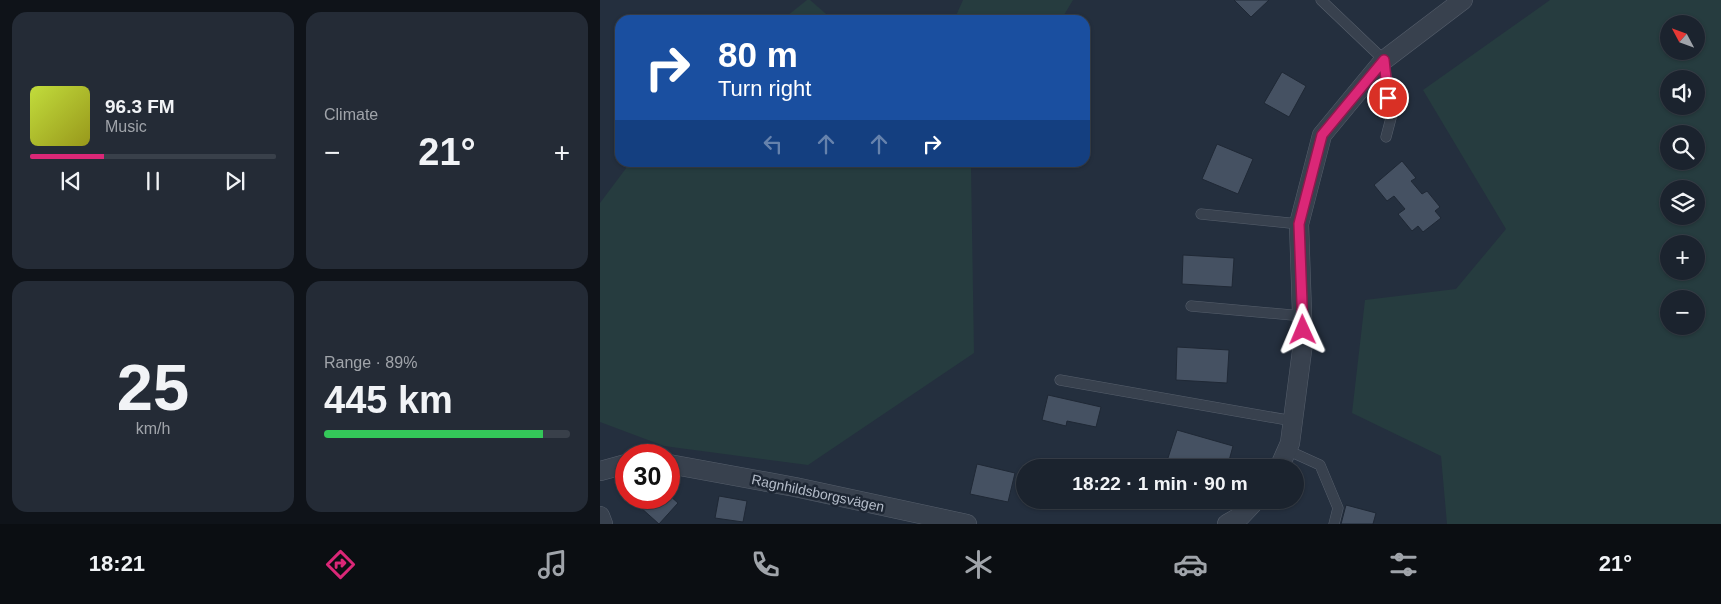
<!DOCTYPE html>
<meta charset="utf-8">
<style>
body{margin:0;font-family:Arial,sans-serif;background:#242b36;color:#f1f3f6;height:100vh;display:flex;flex-direction:column;font-size:19px;white-space:nowrap}
*{box-sizing:border-box;margin:0}
p{font-size:16px;color:#a0a4aa}
.icon{flex:none;width:28px;height:28px;fill:none;stroke:currentColor;stroke-width:2;stroke-linecap:round;stroke-linejoin:round}
.map{position:relative;flex:1;overflow:hidden}
.side{display:flex;flex-direction:column;gap:12px;padding:12px;background:#0f1319;width:600px}
.side>*{flex:none}
.top-card{position:absolute;left:15px;top:15px;width:475px;height:152px;border-radius:15px;box-shadow:0 1px 4px #0004,0 0 0 1px #39404a;background:#1a4fa0;color:#fff;overflow:hidden}
.needle{width:32px;rotate:311deg}
.controls{position:absolute;left:1060px;top:15px;display:grid;gap:10px}
.controls a{display:grid;place-items:center;width:45px;height:45px;border-radius:50%;background:#1b232e;box-shadow:0 1px 4px #0004,0 0 0 1px #39404a;font-size:25px}
.speed{position:absolute;left:15px;top:444px;display:flex;gap:10px;font-size:25px;font-weight:700;text-align:center}
.speed>*{display:grid;place-content:center;width:65px;height:65px;border-radius:50%;background:#1b232e;box-shadow:0 1px 4px #0004,0 0 0 1px #39404a;line-height:1}
.speed .limit{border:8px solid #d22;background:#fff;color:#111}
.pin{position:absolute;display:grid;place-items:center;width:42px;height:42px;color:#fff;margin:-21px;border:2px solid #fff;border-radius:50%;box-shadow:0 1px 5px #0007}
.me{position:absolute;width:55px;margin:-28px;rotate:359deg;stroke-linejoin:round;filter:drop-shadow(0 0 4px #0008)}
.turn{display:flex;align-items:center;gap:18px;height:105px;padding:0 20px;font-size:22px}
.turn .icon{width:65px;height:65px;stroke-width:2.5}
.turn b{display:block;font-size:35px;line-height:42px}
.lanes{display:flex;align-items:center;height:48px;padding:0 20px;background:#0003;justify-content:center;gap:25px;direction:ltr}
.lanes .off{opacity:.35}
.big{font-size:38px;font-weight:700;line-height:1.1}
.side .widget{flex:1;display:flex;flex-direction:column;justify-content:center;gap:8px;min-width:0;padding:0 18px;border-radius:15px;background:#242b36}
.side .dial{align-items:center;gap:0}
.dial b{font-size:65px;line-height:1}
.song{display:flex;align-items:center;gap:15px}
.cover{width:60px;height:60px;border-radius:8px;background:linear-gradient(135deg,hsl(70 70% 55%),hsl(60 70% 35%))}
.played{height:5px;border-radius:2px;background:linear-gradient(90deg,#db2777 30%,#39404a 30%)}
.keys{display:flex;justify-content:space-around;direction:ltr}
.heat{display:flex;justify-content:space-between;align-items:center;font-size:28px;direction:ltr}
.charge{height:8px;border-radius:4px;background:linear-gradient(90deg,#34c759 89%,#39404a 0)}
.side .tiles{flex:1;display:grid;gap:12px;grid-template-columns:repeat(2,1fr)}
.trip{position:absolute;left:416px;top:459px;width:288px;height:50px;border-radius:25px;background:#1b232e;box-shadow:0 1px 4px #0004,0 0 0 1px #39404a;font-weight:700;line-height:50px;text-align:center}
.dock{display:flex;height:80px;justify-content:space-around;align-items:center;background:#0b0e12;color:#a0a4aa}
.dock .icon{width:35px;height:35px}
.dock .active{color:#db2777}
.dock b{font-size:22px;color:#f1f3f6}
main{display:flex;flex:1;min-height:0}
.map>svg:first-child{display:block}
.green{fill:#263c3f;fill-rule:evenodd}
.building{fill:#455162;stroke:#1f2835}
.lines{fill:none;stroke-linecap:round;stroke-linejoin:round}
.service-casing{stroke:#565f6c;stroke-width:11}
.minor-casing{stroke:#565f6c;stroke-width:20}
.service{stroke:#38414e;stroke-width:10}
.minor{stroke:#38414e;stroke-width:19}
.route-casing{stroke:#8e194d;stroke-width:12}
.route{stroke:#db2777;stroke-width:9}
.labels{text-anchor:middle;stroke-width:5;stroke-linejoin:round;paint-order:stroke}
.street-label{font-size:14px;fill:#b4bcc9;stroke:#1d2633}
</style>
<main>
<section class="side">
<div class="tiles">
<div class="widget">
<div class="song"><i class="cover"></i><div><b>96.3 FM</b><p>Music</p></div></div>
<div class="played"></div>
<div class="keys"><svg class="icon" aria-label="previous" viewBox="0 0 24 24"><path d="M18 5L8 12l10 7zM5 5v14"/></svg><svg class="icon" aria-label="pause" viewBox="0 0 24 24"><path d="M8 5v14M16 5v14"/></svg><svg class="icon" aria-label="next" viewBox="0 0 24 24"><path d="M6 5l10 7-10 7zM19 5v14"/></svg></div>
</div>
<div class="widget"><p>Climate</p>
<div class="heat"><a>−</a><b class="big">21°</b><a>+</a></div>
</div>
<div class="widget dial"><b>25</b><p>km/h</p></div>
<div class="widget"><p>Range · 89%</p><b class="big">445 km</b><div class="charge"></div></div>
</div>
</section>
<div class="map">
<svg width="1121" height="524" viewBox="0 0 1121 524">
<rect width="100%" height="100%" fill="#242f3e"/>
<g class="green">
<path d="M 207,0 L 210,0 L 233,20 L 182,20 Z"/>
<path d="M 363,0 L 473,0 L 461,20 L 354,20 Z"/>
<path d="M 950,0 L 1121,0 L 1121,524 L 847,524 L 841,456 L 752,413 L 765,300 L 856,289 L 906,229 L 823,90 ZM 1069,24 L 1096,24 L 1096,51 L 1069,51 ZM 1069,79 L 1096,79 L 1096,106 L 1069,106 ZM 1069,134 L 1096,134 L 1096,161 L 1069,161 ZM 1069,189 L 1096,189 L 1096,216 L 1069,216 ZM 1069,244 L 1096,244 L 1096,271 L 1069,271 ZM 1069,299 L 1096,299 L 1096,326 L 1069,326 Z"/>
<path d="M 30,163 L 373,163 L 371,167 L 374,353 L 208,465 L 64,446 L 0,422 L 0,203 Z"/>
</g>
<g class="building">
<path d="M 634,0 L 669,0 L 651,17 Z"/>
<path d="M 682,72 L 706,86 L 689,117 L 664,103 Z"/>
<path d="M 617,144 L 653,159 L 638,194 L 602,179 Z"/>
<path d="M 802,161 L 816,178 L 811,181 L 822,194 L 827,191 L 840,207 L 835,211 L 841,218 L 823,232 L 818,226 L 812,231 L 798,214 L 805,209 L 794,196 L 787,201 L 774,185 Z"/>
<path d="M 583,255 L 634,258 L 632,287 L 582,284 Z"/>
<path d="M 577,347 L 629,350 L 627,383 L 576,380 Z"/>
<path d="M 448,395 L 501,407 L 496,427 L 467,421 L 466,426 L 442,420 Z"/>
<path d="M 577,430 L 633,446 L 627,468 L 578,468 L 579,465 L 567,461 Z"/>
<path d="M 377,464 L 415,473 L 408,502 L 370,494 Z"/>
<path d="M 69,495 L 78,503 L 59,524 L 30,498 L 69,498 Z"/>
<path d="M 119,496 L 147,501 L 143,522 L 115,518 Z"/>
<path d="M 746,505 L 776,513 L 773,524 L 741,524 Z"/>
</g>
<g class="lines">
<defs>
<g id="service">
<path d="M 721,0 L 784,60 L 791,118 L 786,137"/>
<path d="M 601,214 L 699,224"/>
<path d="M 591,306 L 703,316"/>
<path d="M 460,380 L 693,421"/>
<path d="M 687,450 L 720,465 L 738,508 L 734,524"/>
</g>
<g id="minor">
<path d="M 69,464 L 195,487 L 367,524"/>
<path d="M 679,468 L 690,443 L 703,343 L 699,224 L 722,135 L 784,60 L 863,0"/>
<path d="M 0,471 L 26,464"/>
<path d="M 0,516 L 3,524"/>
<path d="M 627,524 L 641,516 L 656,500"/>
</g>
</defs>
<use href="#service" class="service-casing"/>
<use href="#minor" class="minor-casing"/>
<use href="#service" class="service"/>
<use href="#minor" class="minor"/>
</g>
<g class="lines">
<defs>
<path id="route" d="M 703,330 L 699,224 L 722,135 L 784,60 L 788,98"/>
</defs>
<use href="#route" class="route-casing"/>
<use href="#route" class="route"/>
</g>
<g class="labels">
<g class="street-label">
<text transform="translate(218 493) rotate(12)" y="5">Ragnhildsborgsvägen</text>
</g>
</g>
</svg>
<div class="controls">
<a><svg class="needle" viewBox="-14 -14 28 28"><path d="M0-13l5 13h-10z" fill="#e53935"/><path d="M0 13l5-13h-10z" fill="#a0a4aa"/></svg></a>
<a><svg class="icon" aria-label="sound" viewBox="0 0 24 24"><path d="M4 9h4l5-4v14l-5-4H4zM17 9q2 3 0 6"/></svg></a>
<a><svg class="icon" aria-label="search" viewBox="0 0 24 24"><circle cx="10" cy="10" r="6"/><path d="M15 15l6 6"/></svg></a>
<a><svg class="icon" aria-label="layers" viewBox="0 0 24 24"><path d="M12 4l9 5-9 5-9-5zM3 14l9 5 9-5"/></svg></a>
<a>+</a>
<a>−</a>
</div>
<div class="speed"><div class="limit">30</div></div>
<div class="pin" style="left:788px;top:98px;background:#d93025"><svg class="icon" aria-label="arrive" viewBox="0 0 24 24"><path d="M6 21V4h12l-3 4 3 4H6"/></svg></div>
<svg class="me" style="left:703px;top:330px" viewBox="-20 -20 40 40"><path d="M0-17L14 15 0 8-14 15z" fill="#db2777" stroke="#fff" stroke-width="4"/></svg>
<div class="trip">18:22 · 1 min · 90 m</div>
<div class="top-card">
<div class="turn"><svg class="icon" aria-label="right" viewBox="0 0 24 24"><path d="M7 20v-9h11M14 6l5 5-5 5"/></svg><div><b>80 m</b>Turn right</div></div>
<div class="lanes"><svg class="icon off" aria-label="left" viewBox="0 0 24 24"><path d="M17 20v-9H6M10 6l-5 5 5 5"/></svg><svg class="icon off" aria-label="ahead" viewBox="0 0 24 24"><path d="M12 20V5M6 11l6-6 6 6"/></svg><svg class="icon off" aria-label="ahead" viewBox="0 0 24 24"><path d="M12 20V5M6 11l6-6 6 6"/></svg><svg class="icon" aria-label="right" viewBox="0 0 24 24"><path d="M7 20v-9h11M14 6l5 5-5 5"/></svg></div>
</div>
</div>
</main>
<nav class="dock">
<b>18:21</b>
<svg class="icon active" aria-label="directions" viewBox="0 0 24 24"><path d="M12 3l9 9-9 9-9-9zM9 14v-3h6M13 9l2 2-2 2"/></svg>
<svg class="icon" aria-label="music" viewBox="0 0 24 24"><path d="M9 18V5l10-2v13"/><circle cx="6" cy="18" r="3"/><circle cx="16" cy="16" r="3"/></svg>
<svg class="icon" aria-label="phone" viewBox="0 0 24 24"><path d="M5 4h4l2 5-3 2q2 4 5 5l2-3 5 2v4C11 20 4 13 5 4z"/></svg>
<svg class="icon" aria-label="climate" viewBox="0 0 24 24"><path d="M12 3v18M4 7l16 10M4 17L20 7"/></svg>
<svg class="icon" aria-label="car" viewBox="0 0 24 24"><path d="M5 17H2v-5l4-1 3-4h7l3 4 3 1v5h-3M9 17h6M6 11h13"/><circle cx="7" cy="17" r="2"/><circle cx="17" cy="17" r="2"/></svg>
<svg class="icon" aria-label="filters" viewBox="0 0 24 24"><path d="M4 7h16M4 17h16"/><circle cx="9" cy="7" r="2"/><circle cx="15" cy="17" r="2"/></svg>
<b>21°</b>
</nav>
